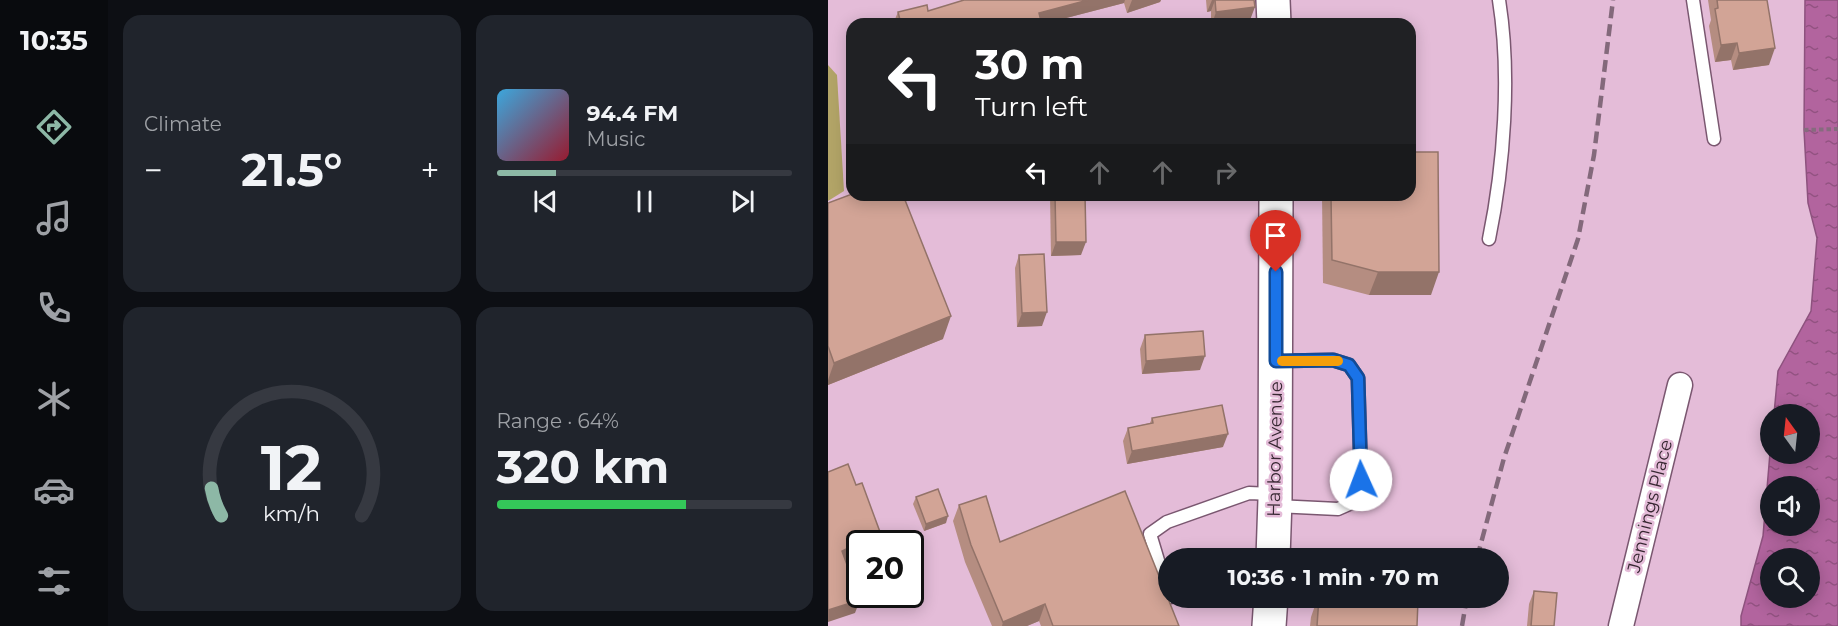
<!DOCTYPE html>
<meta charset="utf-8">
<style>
body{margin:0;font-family:Montserrat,sans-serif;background:#20242c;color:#f1f3f6;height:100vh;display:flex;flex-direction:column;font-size:22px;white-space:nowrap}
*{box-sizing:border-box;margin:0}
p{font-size:20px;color:#9ea1a6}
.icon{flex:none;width:33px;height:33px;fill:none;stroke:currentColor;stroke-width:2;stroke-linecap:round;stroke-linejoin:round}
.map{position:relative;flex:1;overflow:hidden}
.sheet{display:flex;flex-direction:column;gap:15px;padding:15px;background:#0d0f14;width:720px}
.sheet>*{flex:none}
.guide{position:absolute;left:18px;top:18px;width:570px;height:183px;border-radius:18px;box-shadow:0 3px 15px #0003;background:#202124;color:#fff;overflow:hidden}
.needle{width:39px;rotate:345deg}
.buttons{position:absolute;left:932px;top:404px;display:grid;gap:12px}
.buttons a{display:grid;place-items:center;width:60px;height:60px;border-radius:50%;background:#171b24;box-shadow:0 3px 15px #0003;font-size:30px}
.speed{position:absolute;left:18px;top:530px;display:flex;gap:12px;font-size:30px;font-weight:700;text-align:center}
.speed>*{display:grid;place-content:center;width:78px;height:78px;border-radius:50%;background:#171b24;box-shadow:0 3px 15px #0003;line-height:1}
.speed .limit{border:3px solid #111;border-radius:9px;background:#fff;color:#111}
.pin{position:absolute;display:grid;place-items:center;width:51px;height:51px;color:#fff;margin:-62px -26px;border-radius:50% 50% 50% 0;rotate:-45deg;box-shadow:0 0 6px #0007}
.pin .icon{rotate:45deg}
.me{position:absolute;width:66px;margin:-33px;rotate:358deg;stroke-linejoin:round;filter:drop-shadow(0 0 4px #0008)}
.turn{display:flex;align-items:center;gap:21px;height:126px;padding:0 30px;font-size:27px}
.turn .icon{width:78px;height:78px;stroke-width:2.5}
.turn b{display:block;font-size:42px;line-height:51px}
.lanes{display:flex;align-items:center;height:57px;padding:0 30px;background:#0003;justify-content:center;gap:30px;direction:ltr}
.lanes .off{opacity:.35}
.big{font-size:45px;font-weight:700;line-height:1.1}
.sheet .widget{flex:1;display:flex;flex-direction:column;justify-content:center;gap:9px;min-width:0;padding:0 21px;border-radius:18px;background:#20242c}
.sheet .dial{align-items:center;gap:0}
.dial svg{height:156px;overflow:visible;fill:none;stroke:#363941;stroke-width:7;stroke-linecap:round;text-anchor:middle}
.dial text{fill:#f1f3f6;stroke:none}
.song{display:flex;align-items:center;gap:18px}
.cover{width:72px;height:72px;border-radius:9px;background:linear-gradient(135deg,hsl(200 70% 55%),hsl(350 70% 35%))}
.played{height:6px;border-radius:3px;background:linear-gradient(90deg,#8db8a6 20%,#363941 20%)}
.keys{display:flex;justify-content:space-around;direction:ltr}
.heat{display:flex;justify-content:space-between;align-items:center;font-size:33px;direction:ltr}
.charge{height:9px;border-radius:4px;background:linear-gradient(90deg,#34c759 64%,#363941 0)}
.sheet .tiles{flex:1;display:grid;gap:15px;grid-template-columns:repeat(2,1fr)}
.trip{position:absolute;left:330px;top:548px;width:351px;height:60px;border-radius:30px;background:#171b24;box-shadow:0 3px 15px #0003;font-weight:700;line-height:60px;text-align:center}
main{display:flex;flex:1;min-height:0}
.menu{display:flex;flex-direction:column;width:108px;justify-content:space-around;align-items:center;background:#090b0e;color:#9ea1a6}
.menu .icon{width:42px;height:42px}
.menu .on{color:#8db8a6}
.menu b{font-size:27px;color:#f1f3f6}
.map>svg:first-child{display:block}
.pitch{fill:#b2a467}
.water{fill:url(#water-ripples);stroke:#8d527e;stroke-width:1.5;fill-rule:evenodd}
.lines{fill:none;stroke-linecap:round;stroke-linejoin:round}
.lane-casing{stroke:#7a5770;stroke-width:15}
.street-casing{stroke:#7a5770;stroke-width:27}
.secondary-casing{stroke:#7a5770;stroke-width:36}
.path{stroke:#866b7e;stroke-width:4;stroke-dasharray:4.5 3;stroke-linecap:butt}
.lane{stroke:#fff;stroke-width:12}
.street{stroke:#fff;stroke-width:24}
.secondary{stroke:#fff;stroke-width:33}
.rail{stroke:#83697b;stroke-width:4.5;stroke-dasharray:12 6;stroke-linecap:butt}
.wall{fill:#b58d81}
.shaded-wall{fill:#937369}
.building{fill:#d2a496;stroke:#937369;stroke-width:1.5}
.route-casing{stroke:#114b97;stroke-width:15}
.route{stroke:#1a73e8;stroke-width:10}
.slow{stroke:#f59e0b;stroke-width:10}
.labels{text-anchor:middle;stroke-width:5;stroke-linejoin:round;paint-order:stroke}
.street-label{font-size:18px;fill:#372732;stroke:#e4bcd8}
</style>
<main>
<nav class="menu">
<b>10:35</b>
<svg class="icon on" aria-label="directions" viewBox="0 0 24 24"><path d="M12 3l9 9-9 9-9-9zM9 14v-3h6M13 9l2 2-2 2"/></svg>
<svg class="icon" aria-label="music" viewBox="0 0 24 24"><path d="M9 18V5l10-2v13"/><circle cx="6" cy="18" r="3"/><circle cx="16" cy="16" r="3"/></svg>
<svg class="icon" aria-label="phone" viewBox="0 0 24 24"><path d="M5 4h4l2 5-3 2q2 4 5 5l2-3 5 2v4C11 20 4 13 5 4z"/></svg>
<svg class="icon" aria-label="climate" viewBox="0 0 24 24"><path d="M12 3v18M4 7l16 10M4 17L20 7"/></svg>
<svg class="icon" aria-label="car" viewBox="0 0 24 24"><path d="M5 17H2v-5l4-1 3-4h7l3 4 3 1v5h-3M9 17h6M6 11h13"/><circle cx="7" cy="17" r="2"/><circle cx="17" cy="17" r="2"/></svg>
<svg class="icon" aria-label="filters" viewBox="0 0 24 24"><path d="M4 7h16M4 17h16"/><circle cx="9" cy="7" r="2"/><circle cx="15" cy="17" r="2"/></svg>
</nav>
<section class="sheet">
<div class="tiles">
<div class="widget"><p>Climate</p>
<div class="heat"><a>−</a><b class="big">21.5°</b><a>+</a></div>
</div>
<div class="widget">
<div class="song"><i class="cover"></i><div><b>94.4 FM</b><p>Music</p></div></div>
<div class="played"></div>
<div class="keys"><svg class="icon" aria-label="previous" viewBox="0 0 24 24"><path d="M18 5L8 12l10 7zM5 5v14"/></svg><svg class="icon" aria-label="pause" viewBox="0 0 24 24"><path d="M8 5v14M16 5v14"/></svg><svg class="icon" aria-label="next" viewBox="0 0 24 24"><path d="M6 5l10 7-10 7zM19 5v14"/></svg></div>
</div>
<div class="widget dial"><svg viewBox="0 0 100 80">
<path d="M14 69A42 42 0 1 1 86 69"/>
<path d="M14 69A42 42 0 0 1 9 55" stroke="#8db8a6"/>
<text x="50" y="56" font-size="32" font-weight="700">12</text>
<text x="50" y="72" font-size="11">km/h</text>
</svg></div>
<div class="widget"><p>Range · 64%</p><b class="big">320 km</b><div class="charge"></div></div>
</div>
</section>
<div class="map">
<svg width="1010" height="626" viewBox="0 0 1010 626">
<defs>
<pattern id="water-ripples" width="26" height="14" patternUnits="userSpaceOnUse" patternTransform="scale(1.5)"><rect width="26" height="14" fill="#b2649e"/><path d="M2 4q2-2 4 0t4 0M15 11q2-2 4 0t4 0" fill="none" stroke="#925281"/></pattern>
</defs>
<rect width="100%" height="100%" fill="#e4bcd8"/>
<path class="pitch" d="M 0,65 L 9,75 L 16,191 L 0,201 Z"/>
<path class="water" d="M 977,0 L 1010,0 L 1010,626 L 913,626 L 913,616 L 935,536 L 942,453 L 981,453 L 981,414 L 946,414 L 950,371 L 983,311 L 989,238 L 980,203 L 976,130 ZM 942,486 L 981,486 L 981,525 L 942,525 ZM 942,558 L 981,558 L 981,597 L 942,597 Z"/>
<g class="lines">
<defs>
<g id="lane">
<path d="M 865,0 L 886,139"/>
<path d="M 661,239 C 676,166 683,75 671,0"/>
<path d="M 448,361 L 505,360 L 521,365 L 530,378 L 533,480 L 528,501 L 510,509 L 448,506"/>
<path d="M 343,597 L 341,597 L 322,534 L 339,522 L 421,493 L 446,494"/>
</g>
<path id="street" d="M 793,626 L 852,385"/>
<g id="secondary">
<path d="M 445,0 L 446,24"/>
<path d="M 445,558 L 447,499 L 448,195"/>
<path d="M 441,626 L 443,597"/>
</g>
</defs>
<use href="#lane" class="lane-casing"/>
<use href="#street" class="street-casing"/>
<use href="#secondary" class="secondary-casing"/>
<path class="path" d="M 976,130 L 1010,129"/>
<use href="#lane" class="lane"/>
<use href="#street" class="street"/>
<use href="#secondary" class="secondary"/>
<g class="rail">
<path d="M 649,558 L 676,458 L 750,239 L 766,155 L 785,0"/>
<path d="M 634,626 L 639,597"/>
</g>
</g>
<g class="wall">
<path d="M 136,0 L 333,0 L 332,2 L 299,13 L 296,3 L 215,24 L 65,24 L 70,12 L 100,11 Z"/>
<path d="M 378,0 L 426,0 L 422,20 L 394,24 L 383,24 L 383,11 L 379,12 Z"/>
<path d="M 880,0 L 939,0 L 941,65 L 905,70 L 903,60 L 887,62 L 881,26 L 883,20 Z"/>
<path d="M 222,195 L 257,195 L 253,255 L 223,256 Z"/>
<path d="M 494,195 L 582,195 L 603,295 L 541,295 L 495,283 Z"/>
<path d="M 0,203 L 115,339 L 0,385 Z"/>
<path d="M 191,255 L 214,326 L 189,327 L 187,268 Z"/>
<path d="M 317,335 L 372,370 L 314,374 L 312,349 Z"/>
<path d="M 324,418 L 395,447 L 299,464 L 295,441 L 300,428 L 322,423 Z"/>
<path d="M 88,497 L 118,523 L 96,531 L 85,504 Z"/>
<path d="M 131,505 L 172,542 L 351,626 L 213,626 L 211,621 L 199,626 L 164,626 L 137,562 L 125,521 Z"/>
<path d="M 706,591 L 726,626 L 699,626 L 701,604 Z"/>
<path d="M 490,597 L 551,597 L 589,626 L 482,626 L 483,617 Z"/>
</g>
<g class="shaded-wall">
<path d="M 260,0 L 297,0 L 296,3 L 215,24 L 203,24 L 211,13 Z"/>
<path d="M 304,0 L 333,0 L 332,2 L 299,13 Z"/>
<path d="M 384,0 L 387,0 L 383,11 L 379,12 Z"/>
<path d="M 427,7 L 422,20 L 394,24 L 384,24 L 388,12 Z"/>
<path d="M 909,43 L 903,60 L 887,62 L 893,45 Z"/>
<path d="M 947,48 L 941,65 L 905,70 L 911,53 Z"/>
<path d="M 228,242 L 258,242 L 253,255 L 223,256 Z"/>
<path d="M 550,272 L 611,272 L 603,295 L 541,295 Z"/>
<path d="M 219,312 L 214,326 L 189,327 L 194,313 Z"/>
<path d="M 123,316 L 115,339 L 0,385 L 0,380 L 6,363 Z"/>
<path d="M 377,356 L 372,370 L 314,374 L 318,361 Z"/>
<path d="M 400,434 L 395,447 L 299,464 L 304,451 Z"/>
<path d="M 120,516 L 118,523 L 96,531 L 98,524 Z"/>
<path d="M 52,532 L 48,543 L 32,543 L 32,553 L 10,564 L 14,551 Z"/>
<path d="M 32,600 L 27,613 L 0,622 L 0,610 Z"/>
<path d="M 217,604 L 211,621 L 199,626 L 174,626 L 175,622 Z"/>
</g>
<g class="building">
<path d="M 136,0 L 260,0 L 211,13 L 213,21 L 203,24 L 73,24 L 70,12 L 99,5 L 100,11 Z"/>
<path d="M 387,0 L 426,0 L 427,7 L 388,12 Z"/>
<path d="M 889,0 L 939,0 L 947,48 L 911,53 L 909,43 L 893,45 L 887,9 L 890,8 Z"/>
<path d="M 582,152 L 610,152 L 611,272 L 550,272 L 504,260 L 503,195 L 582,195 Z"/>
<path d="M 24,194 L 24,195 L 75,195 L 123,316 L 6,363 L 0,346 L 0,203 Z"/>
<path d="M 227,195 L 257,195 L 258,242 L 228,242 Z"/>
<path d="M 216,254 L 219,312 L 194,313 L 191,255 Z"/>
<path d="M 375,331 L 377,356 L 318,361 L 317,335 Z"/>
<path d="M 394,405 L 400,434 L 304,451 L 300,428 L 325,423 L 324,418 Z"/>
<path d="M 20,464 L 28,485 L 34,483 L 52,532 L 14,551 L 32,600 L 0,610 L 0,472 Z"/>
<path d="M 110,489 L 120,516 L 98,524 L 88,497 Z"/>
<path d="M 297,491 L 351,626 L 225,626 L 217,604 L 175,622 L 143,545 L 131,505 L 158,496 L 172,542 Z"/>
<path d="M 706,591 L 729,593 L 726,626 L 703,626 Z"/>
<path d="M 491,597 L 551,597 L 590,600 L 589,626 L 489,626 Z"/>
</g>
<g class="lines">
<defs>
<path id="route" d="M 448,272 L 448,361 L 505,360 L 521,365 L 530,378 L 533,480"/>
</defs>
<use href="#route" class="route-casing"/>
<use href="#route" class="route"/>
<path class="slow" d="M 454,361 L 510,361"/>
</g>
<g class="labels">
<g class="street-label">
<text transform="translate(447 449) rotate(-89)" y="6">Harbor Avenue</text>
<text transform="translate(822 506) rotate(-76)" y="6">Jennings Place</text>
</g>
</g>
</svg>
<div class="buttons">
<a><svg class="needle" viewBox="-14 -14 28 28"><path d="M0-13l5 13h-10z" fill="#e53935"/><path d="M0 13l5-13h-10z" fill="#9ea1a6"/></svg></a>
<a><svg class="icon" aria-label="sound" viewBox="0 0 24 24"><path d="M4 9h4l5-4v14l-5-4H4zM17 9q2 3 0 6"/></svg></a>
<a><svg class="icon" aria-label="search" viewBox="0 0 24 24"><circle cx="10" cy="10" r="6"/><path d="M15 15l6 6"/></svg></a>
</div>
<div class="speed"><div class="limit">20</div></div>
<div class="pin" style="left:448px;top:272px;background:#d93025"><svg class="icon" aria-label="arrive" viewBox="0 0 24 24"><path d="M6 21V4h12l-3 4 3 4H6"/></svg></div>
<svg class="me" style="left:533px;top:480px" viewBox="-20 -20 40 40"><circle r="19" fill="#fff"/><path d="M0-13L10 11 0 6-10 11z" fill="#1a73e8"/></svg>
<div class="trip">10:36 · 1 min · 70 m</div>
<div class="guide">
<div class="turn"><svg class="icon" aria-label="left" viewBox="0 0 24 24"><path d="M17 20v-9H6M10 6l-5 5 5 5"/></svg><div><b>30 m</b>Turn left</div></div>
<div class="lanes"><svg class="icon" aria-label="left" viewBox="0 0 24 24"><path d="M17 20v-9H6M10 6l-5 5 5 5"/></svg><svg class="icon off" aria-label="ahead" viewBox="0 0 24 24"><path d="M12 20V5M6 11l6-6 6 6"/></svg><svg class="icon off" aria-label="ahead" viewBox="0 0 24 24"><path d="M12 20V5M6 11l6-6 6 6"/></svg><svg class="icon off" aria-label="right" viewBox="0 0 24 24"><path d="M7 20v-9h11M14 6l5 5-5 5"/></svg></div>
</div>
</div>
</main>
